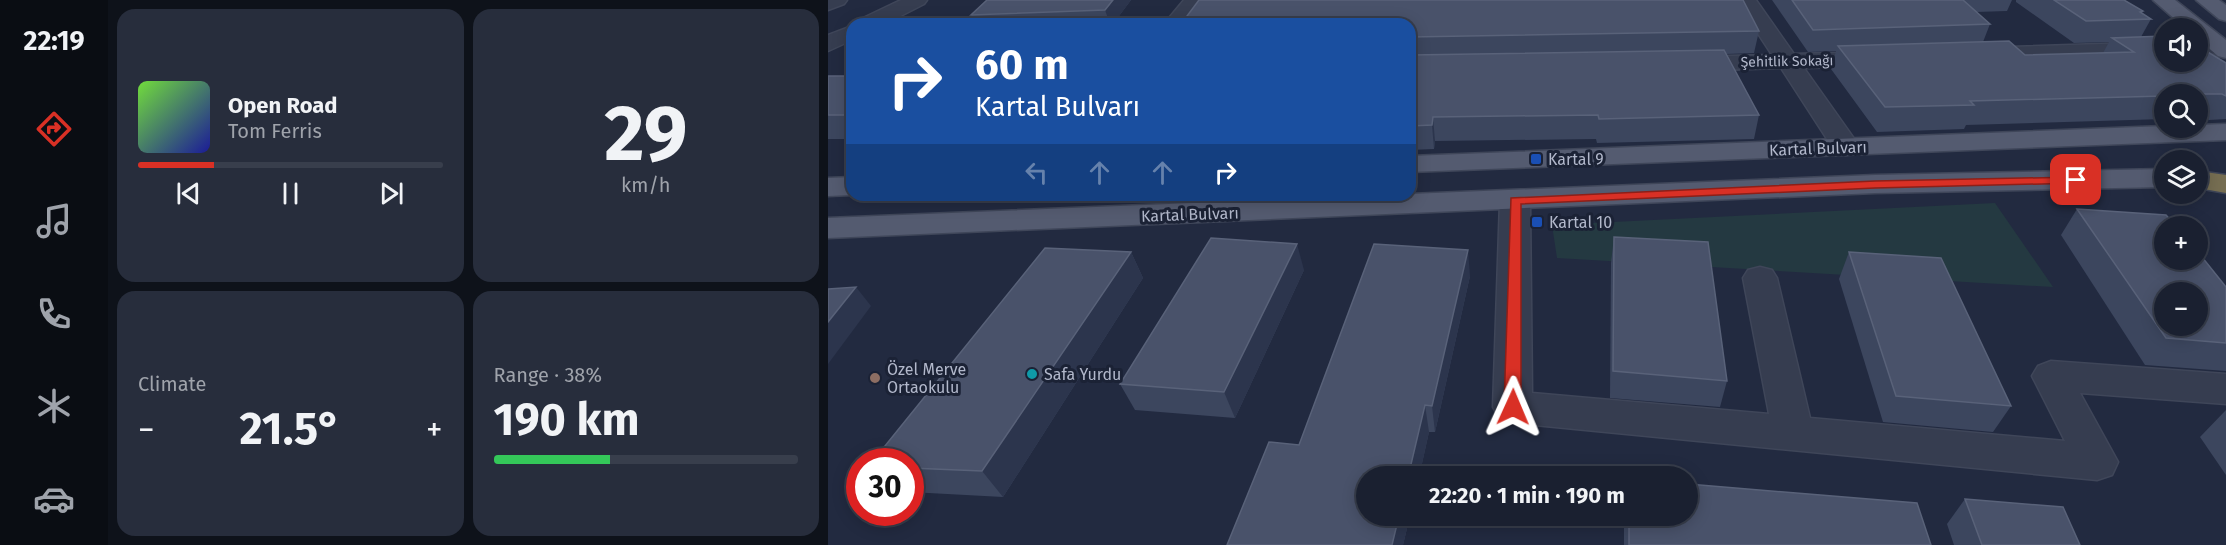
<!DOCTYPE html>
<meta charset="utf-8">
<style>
body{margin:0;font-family:"Fira Sans",sans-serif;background:#272d3c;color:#f1f3f6;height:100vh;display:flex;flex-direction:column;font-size:22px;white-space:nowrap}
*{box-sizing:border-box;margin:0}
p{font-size:20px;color:#9fa3ab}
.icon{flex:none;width:33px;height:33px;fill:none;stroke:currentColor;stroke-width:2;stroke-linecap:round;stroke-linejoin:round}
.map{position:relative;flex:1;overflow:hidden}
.panel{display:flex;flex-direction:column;gap:9px;padding:9px;background:#0e121a;width:720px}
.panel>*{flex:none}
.guide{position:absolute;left:18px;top:18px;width:570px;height:183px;border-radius:18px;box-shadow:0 3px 15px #0003,0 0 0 2px #383e4c;background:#1a4fa0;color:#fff;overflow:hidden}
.controls{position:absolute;left:1326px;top:18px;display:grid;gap:12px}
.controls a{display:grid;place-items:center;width:54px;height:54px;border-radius:50%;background:#1a2030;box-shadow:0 3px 15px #0003,0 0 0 2px #383e4c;font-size:30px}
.speed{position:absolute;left:18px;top:448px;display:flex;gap:12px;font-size:30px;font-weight:700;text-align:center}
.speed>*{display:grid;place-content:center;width:78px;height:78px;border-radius:50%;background:#1a2030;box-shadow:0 3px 15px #0003,0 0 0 2px #383e4c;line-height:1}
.speed .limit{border:9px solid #d22;background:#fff;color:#111}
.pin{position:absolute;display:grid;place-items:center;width:51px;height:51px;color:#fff;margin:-26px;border-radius:12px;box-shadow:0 3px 9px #0006}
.me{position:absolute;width:66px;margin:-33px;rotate:1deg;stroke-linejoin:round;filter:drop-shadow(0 0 4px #0008)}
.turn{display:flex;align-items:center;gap:21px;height:126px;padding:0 30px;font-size:27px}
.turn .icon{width:78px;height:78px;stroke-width:2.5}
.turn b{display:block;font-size:42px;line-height:51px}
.lanes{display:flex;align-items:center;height:57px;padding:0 30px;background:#0003;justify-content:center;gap:30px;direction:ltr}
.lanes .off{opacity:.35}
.big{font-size:45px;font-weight:700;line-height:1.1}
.panel .tile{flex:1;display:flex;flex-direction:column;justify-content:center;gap:9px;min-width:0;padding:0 21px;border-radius:18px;background:#272d3c}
.panel .dial{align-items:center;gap:0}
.dial b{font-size:78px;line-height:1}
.song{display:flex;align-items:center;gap:18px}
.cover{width:72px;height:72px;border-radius:9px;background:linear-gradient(135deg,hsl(100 70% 55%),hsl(240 70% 35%))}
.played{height:6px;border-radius:3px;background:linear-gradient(90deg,#d93025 25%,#383e4c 25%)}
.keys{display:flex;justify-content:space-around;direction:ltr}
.heat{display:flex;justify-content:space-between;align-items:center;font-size:33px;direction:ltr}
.charge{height:9px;border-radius:4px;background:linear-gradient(90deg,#34c759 38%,#383e4c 0)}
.panel .tiles{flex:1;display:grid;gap:9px;grid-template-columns:repeat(2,1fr)}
.trip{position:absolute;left:528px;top:466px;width:342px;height:60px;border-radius:30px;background:#1a2030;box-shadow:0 3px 15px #0003,0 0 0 2px #383e4c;font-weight:700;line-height:60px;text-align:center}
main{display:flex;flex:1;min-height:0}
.dock{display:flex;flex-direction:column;width:108px;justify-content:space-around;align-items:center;background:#0a0d13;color:#9fa3ab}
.dock .icon{width:42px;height:42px}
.dock .active{color:#d93025}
.dock b{font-size:27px;color:#f1f3f6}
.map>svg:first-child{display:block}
.green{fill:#243941}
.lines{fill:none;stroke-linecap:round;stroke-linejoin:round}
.minor-casing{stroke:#3f4659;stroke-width:3}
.major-casing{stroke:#3f4659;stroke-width:3}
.highway-casing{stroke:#3e4558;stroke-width:3}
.minor{fill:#363d50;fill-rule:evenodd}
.major{fill:#545b70;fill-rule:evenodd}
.highway{fill:#766e52;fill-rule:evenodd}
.wall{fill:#3c465e}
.shaded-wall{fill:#2c354d}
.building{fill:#49526a;stroke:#596279;stroke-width:1.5;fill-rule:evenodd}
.route{fill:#d93025;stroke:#8d1f18;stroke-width:1.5}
.transit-dot{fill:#1a4fb4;stroke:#1b2235;stroke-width:2}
.culture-dot{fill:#0f9aa8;stroke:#1b2235;stroke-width:2}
.education-dot{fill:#8d6e63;stroke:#1b2235;stroke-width:2}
.labels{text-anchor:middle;stroke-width:6;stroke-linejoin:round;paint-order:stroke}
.far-street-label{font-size:14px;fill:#b2b8cb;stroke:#1b2235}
.street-label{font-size:16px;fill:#b2b8cb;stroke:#1b2235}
.poi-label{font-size:16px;fill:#b2b8cb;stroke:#1b2235;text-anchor:start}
</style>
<main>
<nav class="dock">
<b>22:19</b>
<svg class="icon active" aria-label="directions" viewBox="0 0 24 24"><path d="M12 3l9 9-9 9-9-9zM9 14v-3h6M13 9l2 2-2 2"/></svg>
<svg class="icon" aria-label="music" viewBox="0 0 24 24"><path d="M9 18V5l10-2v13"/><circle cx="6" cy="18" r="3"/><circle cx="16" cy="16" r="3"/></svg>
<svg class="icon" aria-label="phone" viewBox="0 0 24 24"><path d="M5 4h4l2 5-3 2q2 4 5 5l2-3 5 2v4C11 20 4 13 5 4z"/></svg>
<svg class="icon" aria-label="climate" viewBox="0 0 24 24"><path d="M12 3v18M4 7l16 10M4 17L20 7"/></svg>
<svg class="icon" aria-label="car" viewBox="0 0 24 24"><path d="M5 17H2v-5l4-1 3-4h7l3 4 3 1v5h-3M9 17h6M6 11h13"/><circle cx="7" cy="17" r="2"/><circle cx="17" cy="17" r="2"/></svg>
</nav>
<section class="panel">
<div class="tiles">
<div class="tile">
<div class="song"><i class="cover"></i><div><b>Open Road</b><p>Tom Ferris</p></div></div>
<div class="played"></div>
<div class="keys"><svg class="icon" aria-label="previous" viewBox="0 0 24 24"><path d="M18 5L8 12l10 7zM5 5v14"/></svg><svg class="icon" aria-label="pause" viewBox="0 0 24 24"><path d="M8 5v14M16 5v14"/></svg><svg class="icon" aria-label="next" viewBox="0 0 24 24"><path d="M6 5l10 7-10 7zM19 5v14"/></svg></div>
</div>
<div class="tile dial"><b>29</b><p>km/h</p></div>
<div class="tile"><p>Climate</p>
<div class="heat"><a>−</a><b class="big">21.5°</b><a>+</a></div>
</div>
<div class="tile"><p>Range · 38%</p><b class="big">190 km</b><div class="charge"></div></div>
</div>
</section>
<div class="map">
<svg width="1398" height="545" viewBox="0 0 1398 545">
<rect width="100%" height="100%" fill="#222a40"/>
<path class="green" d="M 1167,203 L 1225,287 L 729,258 L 724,225 Z"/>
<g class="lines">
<defs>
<g id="minor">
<path d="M 0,0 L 19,0 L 16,4 L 0,10 Z"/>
<path d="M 73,0 L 99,0 L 96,4 L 57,24 L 30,24 L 33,19 Z"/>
<path d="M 356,0 L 377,0 L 358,24 L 336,24 Z"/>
<path d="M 908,0 L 928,0 L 966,54 L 1051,52 L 1059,54 L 1062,59 L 1059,64 L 1051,66 L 976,68 L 1032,147 L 1028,153 L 1018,155 L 1008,153 L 953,68 L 857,71 L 849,69 L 845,64 L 849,59 L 857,57 L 944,55 Z"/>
<path d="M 24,26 L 24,40 L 0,51 L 0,35 Z"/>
<path d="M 1393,40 L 1398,42 L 1398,52 L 1370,55 L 1370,41 Z"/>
<path d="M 1336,42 L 1336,56 L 1151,62 L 1143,60 L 1140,55 L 1143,50 L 1151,48 Z"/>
<path d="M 687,192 L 697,195 L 702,201 L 704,393 L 941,414 L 915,278 L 920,270 L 932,267 L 944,270 L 949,278 L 982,418 L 1237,441 L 1204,376 L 1210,366 L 1223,361 L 1398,374 L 1398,404 L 1252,393 L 1290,462 L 1284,475 L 1269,480 L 685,423 L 671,418 L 665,407 L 672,201 L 677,195 Z"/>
</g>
<g id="major">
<path d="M 1325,0 L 1347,0 L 1398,40 L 1398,58 L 1390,56 L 1370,39 L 1370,28 L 1357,28 Z"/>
<path d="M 1368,0 L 1391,0 L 1398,5 L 1398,21 L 1391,19 Z"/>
<path d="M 1398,124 L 1398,140 L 582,172 L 582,156 L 1336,126 L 1370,128 L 1370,125 Z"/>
<path d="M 1336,169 L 1336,187 L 1047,193 L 0,238 L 0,218 L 1047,175 Z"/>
<path d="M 24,177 L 24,195 L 0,196 L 0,178 Z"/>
</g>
<path id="highway" d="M 1370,171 L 1398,175 L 1398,193 L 1370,188 Z"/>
</defs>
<use href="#minor" class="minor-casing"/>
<use href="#major" class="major-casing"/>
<use href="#highway" class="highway-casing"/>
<use href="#minor" class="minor"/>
<use href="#major" class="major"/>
<use href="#highway" class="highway"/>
</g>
<g class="wall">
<path d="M 159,0 L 303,0 L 285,24 L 148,24 L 143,15 Z"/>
<path d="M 944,0 L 1184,0 L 1179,11 L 1148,12 L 1162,24 L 1155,42 L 1197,55 L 1275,53 L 1281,42 L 1246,43 L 1188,2 L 1188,0 L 1296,0 L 1315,11 L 1314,13 L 1323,19 L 1313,37 L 1398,63 L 1398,119 L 1381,120 L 1378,118 L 1370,118 L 1370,94 L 1336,94 L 1336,119 L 1138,125 L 1136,129 L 1049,132 L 1003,69 L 1008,51 L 980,52 Z"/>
<path d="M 582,24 L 931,31 L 926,53 L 898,54 L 931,115 L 926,139 L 769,143 L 768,139 L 607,141 L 606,149 L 582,150 Z"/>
<rect x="0" y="76" width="24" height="63"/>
<path d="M 1249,209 L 1398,287 L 1398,371 L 1317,365 L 1233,235 Z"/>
<path d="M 786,237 L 899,381 L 892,407 L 782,398 L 783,263 Z"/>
<path d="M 303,252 L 315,278 L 175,497 L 82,492 L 82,462 Z"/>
<path d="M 1021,252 L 1183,406 L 1165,432 L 1055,422 L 1011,279 Z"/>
<path d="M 476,270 L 407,418 L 307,410 L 292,384 Z"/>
<path d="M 642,276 L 607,432 L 601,432 L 591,477 L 538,477 L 538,516 L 582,516 L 575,545 L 399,545 L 471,445 Z"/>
<path d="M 1398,410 L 1398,475 L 1372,437 Z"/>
<path d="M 1137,499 L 1252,545 L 1126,545 L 1119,524 Z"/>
<path d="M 796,516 L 860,516 L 1103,545 L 796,545 Z"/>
</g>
<g class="shaded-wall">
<path d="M 285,0 L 303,0 L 285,24 L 282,24 L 277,10 Z"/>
<path d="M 605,117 L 607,141 L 606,149 L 604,125 Z"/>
<path d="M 469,244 L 476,270 L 407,418 L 396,392 Z"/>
<path d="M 640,250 L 642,276 L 607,432 L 604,406 Z"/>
<path d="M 303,252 L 315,278 L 175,497 L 154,471 Z"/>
<path d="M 28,287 L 43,306 L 0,364 L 0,322 Z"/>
<path d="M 597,405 L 601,432 L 591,477 L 580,477 Z"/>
<path d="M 571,516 L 582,516 L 575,545 L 564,545 Z"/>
</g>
<g class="building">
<path d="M 159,0 L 285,0 L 277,10 L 143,15 Z"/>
<path d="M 371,0 L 915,0 L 931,31 L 582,37 L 582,24 L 353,24 Z"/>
<path d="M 964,0 L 1135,0 L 1162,24 L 985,30 Z"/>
<path d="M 1226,0 L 1296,0 L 1315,11 L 1312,12 L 1323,19 L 1258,21 Z"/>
<path d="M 1336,36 L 1336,62 L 1370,62 L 1370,46 L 1398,63 L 1398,96 L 1394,94 L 1336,94 L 1336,96 L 1142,101 L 1146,105 L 1057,107 L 1010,46 L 1181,41 L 1197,55 L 1306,52 L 1284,38 Z"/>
<path d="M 896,50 L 931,115 L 771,119 L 770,115 L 605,117 L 604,125 L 582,126 L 582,55 Z"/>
<rect x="0" y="76" width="24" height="39"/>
<path d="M 1249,209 L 1338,215 L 1348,226 L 1336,226 L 1336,260 L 1370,260 L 1370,252 L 1398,287 L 1398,343 L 1338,338 ZM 1336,292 L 1370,292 L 1370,326 L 1336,326 Z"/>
<path d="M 786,237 L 880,242 L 899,381 L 785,371 Z"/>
<path d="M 383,238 L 469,244 L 396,392 L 292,384 Z"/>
<path d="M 546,244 L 640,250 L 604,406 L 597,405 L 580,477 L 538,477 L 538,516 L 571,516 L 564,545 L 399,545 L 441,442 L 471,445 Z"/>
<path d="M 217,248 L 303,252 L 154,471 L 82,468 L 82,462 L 44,462 Z"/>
<path d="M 1021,252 L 1113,258 L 1183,406 L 1068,396 Z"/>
<path d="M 28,287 L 0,322 L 0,289 Z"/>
<path d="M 860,484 L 1089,503 L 1103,545 L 801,545 L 801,516 L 860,516 Z"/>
<path d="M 1137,499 L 1235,507 L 1252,545 L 1154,545 Z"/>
</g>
<path class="route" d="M 1248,177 L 1252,178 L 1252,183 L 1047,188 L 693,204 L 693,407 L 690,411 L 685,413 L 679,411 L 676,407 L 683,198 L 1047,181 Z"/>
<g class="transit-dot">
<rect x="702" y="153" width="12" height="12" rx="3"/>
<rect x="703" y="216" width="12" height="12" rx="3"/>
</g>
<circle class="culture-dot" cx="204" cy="374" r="6"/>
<circle class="education-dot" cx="47" cy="378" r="6"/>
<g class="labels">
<g class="far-street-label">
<text transform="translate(959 61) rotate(-1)" y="5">Şehitlik Sokağı</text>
</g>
<g class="street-label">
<text transform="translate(990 148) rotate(-2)" y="6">Kartal Bulvarı</text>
<text transform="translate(362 214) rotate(-2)" y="6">Kartal Bulvarı</text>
</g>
<g class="poi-label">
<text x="720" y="165">Kartal 9</text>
<text x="721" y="228">Kartal 10</text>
<text x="59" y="375">Özel Merve<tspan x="59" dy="18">Ortaokulu</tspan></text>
<text x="216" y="380">Safa Yurdu</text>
</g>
</g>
</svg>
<div class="controls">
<a><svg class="icon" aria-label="sound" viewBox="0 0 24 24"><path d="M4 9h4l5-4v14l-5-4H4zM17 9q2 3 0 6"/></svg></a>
<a><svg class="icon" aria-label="search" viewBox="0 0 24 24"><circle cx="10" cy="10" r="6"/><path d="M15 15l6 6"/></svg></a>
<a><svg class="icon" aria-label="layers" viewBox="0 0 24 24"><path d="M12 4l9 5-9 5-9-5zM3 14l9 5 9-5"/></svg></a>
<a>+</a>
<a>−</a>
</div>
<div class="speed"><div class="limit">30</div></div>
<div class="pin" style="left:1248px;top:180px;background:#d93025"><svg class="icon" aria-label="arrive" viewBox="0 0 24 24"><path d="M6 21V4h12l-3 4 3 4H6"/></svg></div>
<svg class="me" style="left:685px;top:407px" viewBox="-20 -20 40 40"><path d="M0-17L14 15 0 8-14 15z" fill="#d93025" stroke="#fff" stroke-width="4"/></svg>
<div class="trip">22:20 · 1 min · 190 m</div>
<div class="guide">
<div class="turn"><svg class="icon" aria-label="right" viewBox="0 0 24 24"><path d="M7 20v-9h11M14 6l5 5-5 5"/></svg><div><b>60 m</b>Kartal Bulvarı</div></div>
<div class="lanes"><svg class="icon off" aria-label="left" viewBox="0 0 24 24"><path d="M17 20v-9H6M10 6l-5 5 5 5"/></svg><svg class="icon off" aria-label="ahead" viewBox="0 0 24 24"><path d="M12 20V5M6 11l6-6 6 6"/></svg><svg class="icon off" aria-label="ahead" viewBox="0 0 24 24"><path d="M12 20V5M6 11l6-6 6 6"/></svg><svg class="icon" aria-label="right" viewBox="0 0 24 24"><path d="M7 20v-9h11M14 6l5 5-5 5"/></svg></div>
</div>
</div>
</main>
